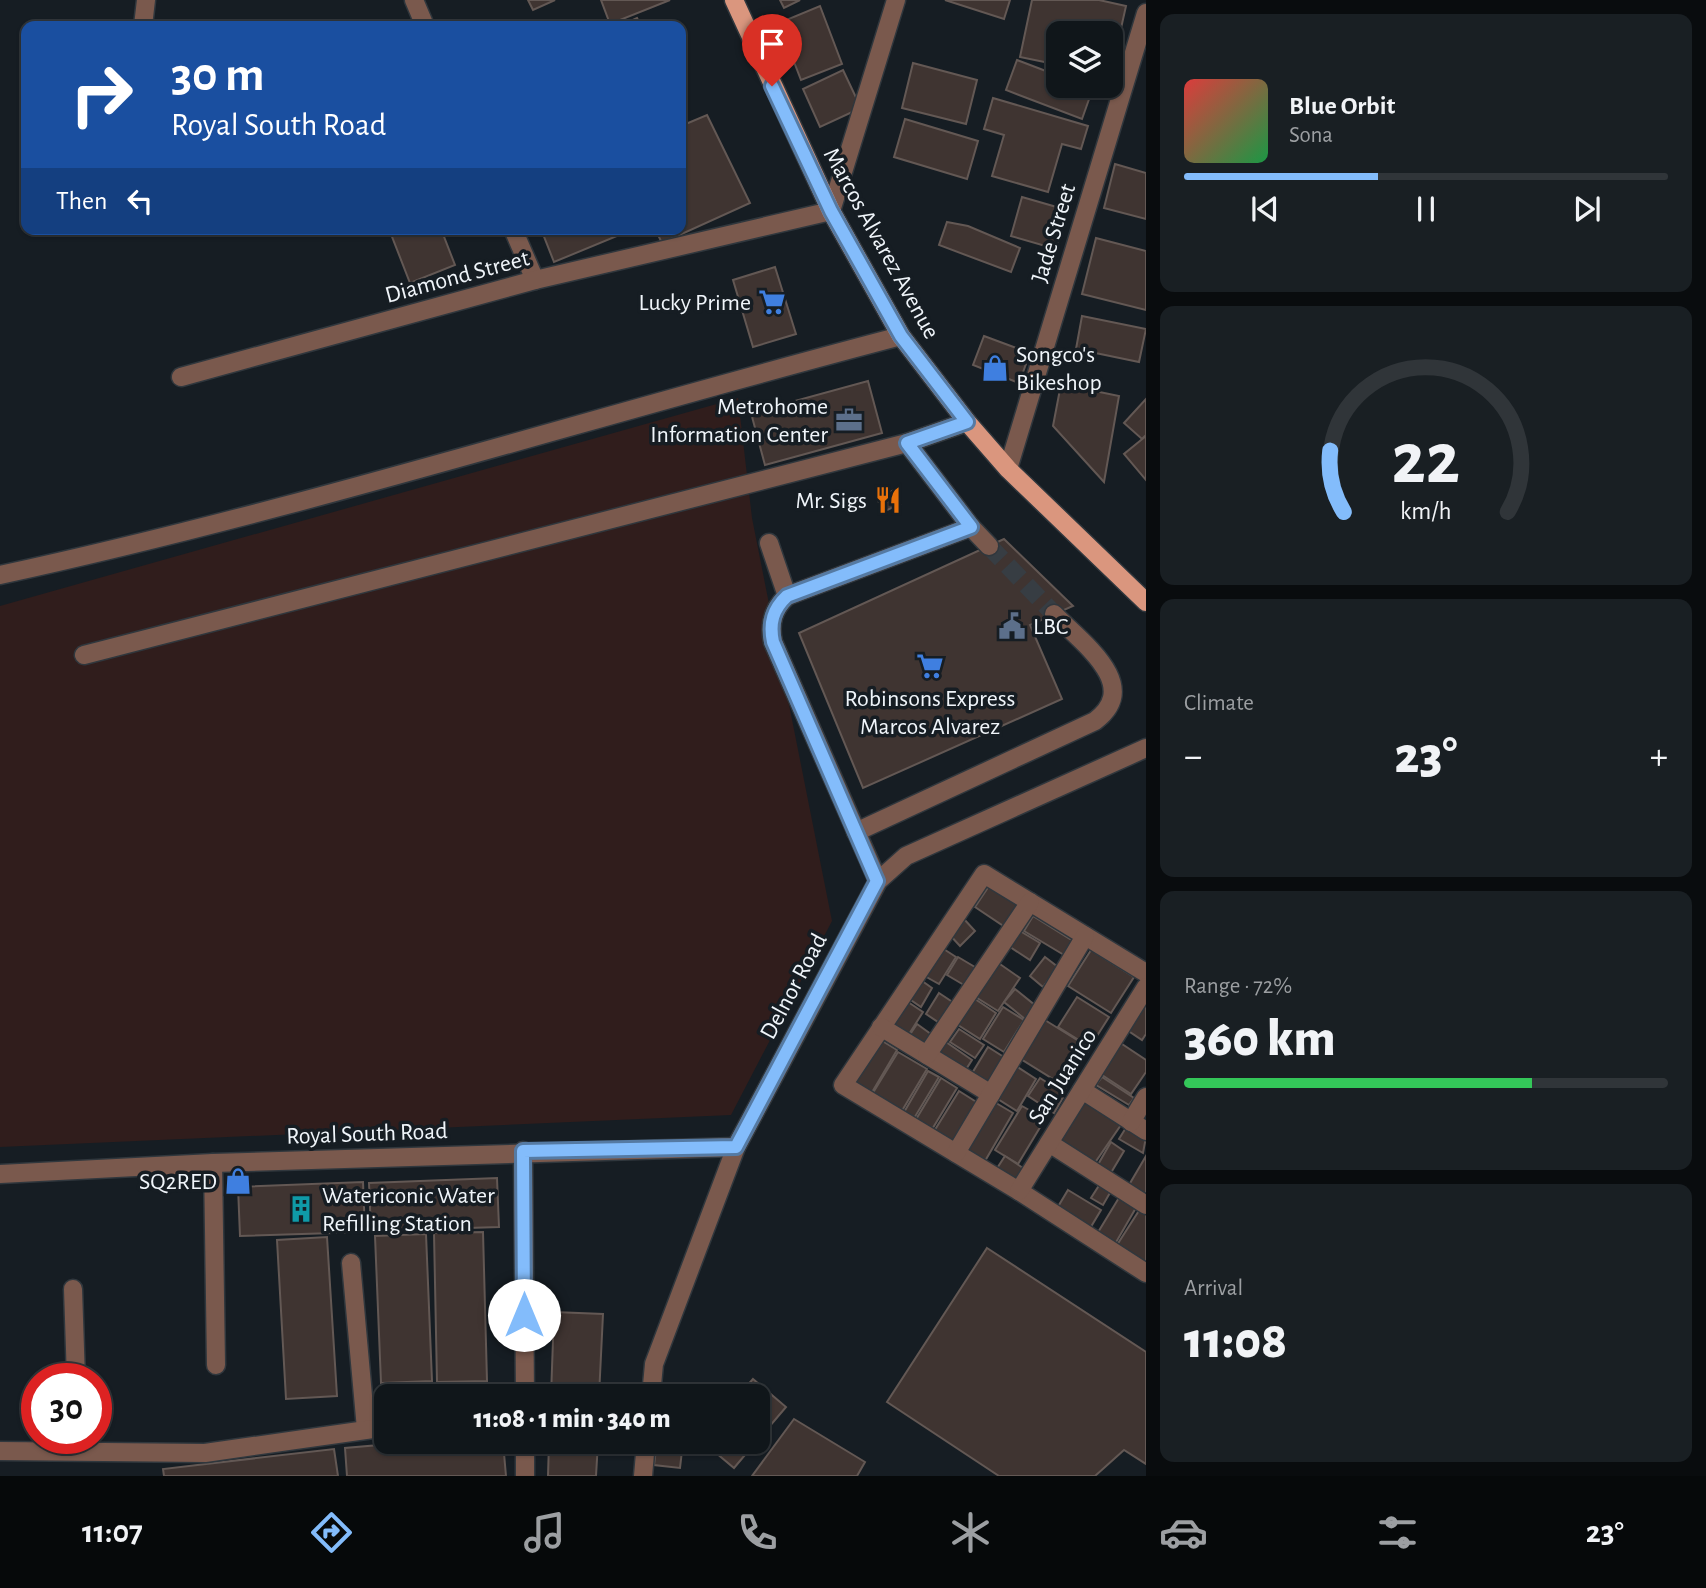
<!DOCTYPE html>
<meta charset="utf-8">
<style>
body{margin:0;font-family:"Alegreya Sans",sans-serif;background:#191f23;color:#f1f3f6;height:100vh;display:flex;flex-direction:column;font-size:26px;white-space:nowrap}
*{box-sizing:border-box;margin:0}
p{font-size:23px;color:#9c9fa2}
.icon{flex:none;width:38px;height:38px;fill:none;stroke:currentColor;stroke-width:2;stroke-linecap:round;stroke-linejoin:round}
.map{position:relative;flex:1;overflow:hidden}
.panel{display:flex;flex-direction:column;gap:14px;padding:14px;background:#090c0e;width:560px}
.panel>*{flex:none}
.top-card{position:absolute;left:21px;top:21px;width:665px;height:214px;border-radius:14px;box-shadow:0 2px 5px #0004,0 0 0 2px #303539;background:#1a4fa0;color:#fff;overflow:hidden}
.buttons{position:absolute;left:1046px;top:21px;display:grid;gap:14px}
.buttons a{display:grid;place-items:center;width:77px;height:77px;border-radius:14px;background:#10161a;box-shadow:0 2px 5px #0004,0 0 0 2px #303539;font-size:35px}
.speed{position:absolute;left:21px;top:1363px;display:flex;gap:14px;font-size:35px;font-weight:700;text-align:center}
.speed>*{display:grid;place-content:center;width:91px;height:91px;border-radius:50%;background:#10161a;box-shadow:0 2px 5px #0004,0 0 0 2px #303539;line-height:1}
.speed .limit{border:10px solid #d22;background:#fff;color:#111}
.pin{position:absolute;display:grid;place-items:center;width:60px;height:60px;color:#fff;margin:-72px -30px;border-radius:50% 50% 50% 0;rotate:-45deg;box-shadow:0 0 7px #0007}
.pin .icon{rotate:45deg}
.me{position:absolute;width:77px;margin:-38px;rotate:0deg;stroke-linejoin:round;filter:drop-shadow(0 0 5px #0008)}
.turn{display:flex;align-items:center;gap:24px;height:147px;padding:0 35px;font-size:32px}
.turn .icon{width:91px;height:91px;stroke-width:2.5}
.turn b{display:block;font-size:49px;line-height:60px}
.then{display:flex;align-items:center;height:66px;padding:0 35px;background:#0003;gap:14px;font-size:26px}
.big{font-size:52px;font-weight:800;line-height:1.1}
.panel .widget{flex:1;display:flex;flex-direction:column;justify-content:center;gap:10px;min-width:0;padding:0 24px;border-radius:14px;background:#191f23}
.panel .dial{align-items:center;gap:0}
.dial svg{height:182px;overflow:visible;fill:none;stroke:#303539;stroke-width:7;stroke-linecap:round;text-anchor:middle}
.dial text{fill:#f1f3f6;stroke:none}
.song{display:flex;align-items:center;gap:21px}
.cover{width:84px;height:84px;border-radius:10px;background:linear-gradient(135deg,hsl(0 70% 55%),hsl(140 70% 35%))}
.played{height:7px;border-radius:4px;background:linear-gradient(90deg,#83bcfb 40%,#303539 40%)}
.keys{display:flex;justify-content:space-around;direction:ltr}
.heat{display:flex;justify-content:space-between;align-items:center;font-size:38px;direction:ltr}
.charge{height:10px;border-radius:5px;background:linear-gradient(90deg,#34c759 72%,#303539 0)}
.trip{position:absolute;left:374px;top:1384px;width:396px;height:70px;border-radius:14px;background:#10161a;box-shadow:0 2px 5px #0004,0 0 0 2px #303539;font-weight:800;line-height:70px;text-align:center}
.tabs{display:flex;height:112px;justify-content:space-around;align-items:center;background:#06090a;color:#9c9fa2}
.tabs .icon{width:49px;height:49px}
.tabs .current{color:#83bcfb}
.tabs b{font-size:32px;color:#f1f3f6}
main{display:flex;flex:1;min-height:0}
.map>svg:first-child{display:block}
.industrial{fill:#301d1c}
.building{fill:#3f3431;stroke:#635854;stroke-width:2}
.lines{fill:none;stroke-linecap:round;stroke-linejoin:round}
.minor-tunnel{stroke:#373d43;stroke-width:18;stroke-dasharray:18 9;stroke-linecap:butt}
.minor-casing{stroke:#30373d;stroke-width:21}
.major-casing{stroke:#30373d;stroke-width:21}
.minor{stroke:#7a594d;stroke-width:18}
.major{stroke:#da967e;stroke-width:18}
.route-casing{stroke:#557aa3;stroke-width:18}
.route{stroke:#83bcfb;stroke-width:12}
.labels{text-anchor:middle;stroke-width:7;stroke-linejoin:round;paint-order:stroke}
.street-label{font-size:24px;fill:#f0f5fa;stroke:#161d23}
.poi-label{font-size:24px;fill:#f0f5fa;stroke:#161d23;text-anchor:end}
</style>
<main>
<div class="map">
<svg width="1146" height="1476" viewBox="0 0 1146 1476">
<rect width="100%" height="100%" fill="#161d23"/>
<path class="industrial" d="M 738,398 L 752,518 L 832,921 L 731,1115 L 0,1147 L 0,606 Z"/>
<g class="building">
<path d="M 528,0 L 555,0 L 533,10 Z"/>
<path d="M 601,0 L 670,0 L 610,24 Z"/>
<path d="M 780,0 L 800,0 L 784,8 Z"/>
<path d="M 945,0 L 1010,0 L 1004,19 Z"/>
<path d="M 1032,0 L 1099,0 L 1126,6 L 1111,73 L 1111,33 L 1059,33 L 1059,65 L 1020,57 Z"/>
<path d="M 820,6 L 842,64 L 801,80 L 779,23 Z"/>
<path d="M 637,18 L 641,26 L 619,26 Z"/>
<path d="M 1017,60 L 1059,76 L 1059,86 L 1093,88 L 1082,119 L 1006,90 Z"/>
<path d="M 913,63 L 977,80 L 966,124 L 902,108 Z"/>
<path d="M 843,70 L 861,108 L 820,127 L 803,89 Z"/>
<path d="M 993,98 L 1088,126 L 1081,149 L 1062,144 L 1048,192 L 992,176 L 1004,135 L 984,129 Z"/>
<path d="M 707,115 L 750,203 L 662,243 L 655,229 L 681,229 L 681,126 Z"/>
<path d="M 905,119 L 978,141 L 967,179 L 894,157 Z"/>
<path d="M 1115,164 L 1146,173 L 1146,219 L 1104,208 Z"/>
<path d="M 1022,197 L 1067,210 L 1056,249 L 1011,236 Z"/>
<path d="M 947,222 L 968,226 L 1020,248 L 1011,272 L 939,245 Z"/>
<path d="M 389,229 L 441,229 L 455,265 L 410,283 Z"/>
<path d="M 541,229 L 628,229 L 629,231 L 554,262 Z"/>
<path d="M 1096,238 L 1146,251 L 1146,310 L 1082,294 Z"/>
<path d="M 775,267 L 796,334 L 753,347 L 733,280 Z"/>
<path d="M 1082,316 L 1146,329 L 1139,362 L 1076,349 Z"/>
<path d="M 984,336 L 1030,353 L 1019,383 L 973,365 Z"/>
<path d="M 868,381 L 882,433 L 765,465 L 751,413 Z"/>
<path d="M 1061,384 L 1119,396 L 1104,482 L 1053,426 Z"/>
<path d="M 1146,399 L 1146,435 L 1142,439 L 1124,423 Z"/>
<path d="M 1146,436 L 1146,480 L 1124,454 Z"/>
<path d="M 894,490 L 900,504 L 883,512 L 877,498 Z"/>
<path d="M 1004,539 L 1073,606 L 1030,625 L 1062,699 L 863,788 L 799,633 Z"/>
<path d="M 989,886 L 1021,907 L 1008,929 L 975,907 Z"/>
<path d="M 1033,916 L 1073,941 L 1064,955 L 1024,931 Z"/>
<path d="M 963,918 L 975,931 L 960,946 L 948,933 Z"/>
<path d="M 1020,931 L 1040,943 L 1030,960 L 1010,947 Z"/>
<path d="M 939,946 L 956,957 L 939,984 L 921,974 Z"/>
<path d="M 1091,950 L 1134,977 L 1111,1013 L 1068,986 Z"/>
<path d="M 958,957 L 980,970 L 969,988 L 947,975 Z"/>
<path d="M 1045,957 L 1058,967 L 1043,987 L 1030,976 Z"/>
<path d="M 997,962 L 1020,978 L 998,1011 L 974,996 Z"/>
<path d="M 918,978 L 932,988 L 921,1007 L 905,996 Z"/>
<path d="M 1015,989 L 1036,1006 L 1025,1019 L 1004,1002 Z"/>
<path d="M 939,993 L 957,1005 L 944,1026 L 926,1014 Z"/>
<path d="M 1077,997 L 1109,1017 L 1090,1047 L 1058,1027 Z"/>
<path d="M 975,999 L 996,1013 L 980,1039 L 958,1025 Z"/>
<path d="M 905,1000 L 923,1012 L 906,1039 L 888,1027 Z"/>
<path d="M 1146,1000 L 1146,1034 L 1142,1040 L 1124,1028 Z"/>
<path d="M 1003,1007 L 1024,1020 L 1004,1052 L 983,1039 Z"/>
<path d="M 1040,1017 L 1090,1048 L 1066,1087 L 1016,1056 Z"/>
<path d="M 917,1024 L 935,1037 L 925,1052 L 907,1039 Z"/>
<path d="M 959,1029 L 984,1045 L 975,1058 L 950,1042 Z"/>
<path d="M 879,1039 L 897,1050 L 871,1094 L 852,1082 Z"/>
<path d="M 946,1042 L 972,1060 L 963,1074 L 936,1056 Z"/>
<path d="M 1119,1042 L 1146,1060 L 1146,1072 L 1131,1094 L 1099,1073 Z"/>
<path d="M 988,1047 L 1007,1059 L 991,1087 L 971,1075 Z"/>
<path d="M 898,1052 L 927,1069 L 900,1114 L 871,1096 Z"/>
<path d="M 1013,1064 L 1036,1079 L 1017,1111 L 993,1096 Z"/>
<path d="M 928,1071 L 939,1077 L 913,1120 L 903,1114 Z"/>
<path d="M 1102,1077 L 1134,1098 L 1129,1105 L 1096,1085 Z"/>
<path d="M 941,1078 L 957,1088 L 931,1131 L 915,1121 Z"/>
<path d="M 1040,1078 L 1065,1094 L 1054,1113 L 1028,1096 Z"/>
<path d="M 959,1091 L 978,1103 L 953,1145 L 933,1133 Z"/>
<path d="M 1087,1097 L 1123,1122 L 1094,1164 L 1058,1140 Z"/>
<path d="M 991,1100 L 1013,1113 L 985,1161 L 963,1147 Z"/>
<path d="M 1022,1106 L 1045,1119 L 1018,1164 L 995,1150 Z"/>
<path d="M 1127,1126 L 1146,1137 L 1143,1153 L 1119,1139 Z"/>
<path d="M 1111,1142 L 1124,1151 L 1109,1176 L 1096,1168 Z"/>
<path d="M 1005,1156 L 1023,1168 L 1012,1185 L 994,1173 Z"/>
<path d="M 1146,1156 L 1146,1195 L 1129,1185 Z"/>
<path d="M 497,1178 L 499,1227 L 371,1231 L 369,1183 Z"/>
<path d="M 363,1182 L 365,1232 L 240,1236 L 238,1187 Z"/>
<path d="M 1100,1184 L 1111,1191 L 1103,1205 L 1091,1198 Z"/>
<path d="M 1068,1190 L 1101,1210 L 1089,1230 L 1056,1210 Z"/>
<path d="M 1120,1196 L 1137,1206 L 1115,1244 L 1097,1234 Z"/>
<path d="M 1142,1206 L 1146,1209 L 1146,1263 L 1117,1245 Z"/>
<path d="M 483,1232 L 487,1381 L 437,1382 L 434,1233 Z"/>
<path d="M 426,1234 L 432,1381 L 381,1383 L 375,1236 Z"/>
<path d="M 327,1237 L 337,1396 L 286,1399 L 277,1240 Z"/>
<path d="M 987,1248 L 1146,1352 L 1146,1464 L 1124,1450 L 1095,1476 L 999,1476 L 887,1402 Z"/>
<path d="M 554,1312 L 603,1314 L 599,1396 L 551,1396 Z"/>
<path d="M 753,1379 L 786,1407 L 758,1440 L 758,1396 L 738,1396 Z"/>
<path d="M 794,1419 L 865,1462 L 857,1476 L 752,1476 Z"/>
<path d="M 414,1442 L 503,1442 L 506,1476 L 347,1476 L 345,1448 Z"/>
<path d="M 549,1442 L 598,1442 L 596,1476 L 548,1476 Z"/>
<path d="M 657,1442 L 683,1442 L 680,1468 L 654,1465 Z"/>
<path d="M 703,1442 L 756,1442 L 734,1468 Z"/>
<path d="M 334,1449 L 338,1476 L 164,1476 L 163,1469 Z"/>
</g>
<g class="lines">
<path class="minor-tunnel" d="M 989,546 L 1054,614"/>
<defs>
<g id="minor">
<path d="M 414,0 L 425,26"/>
<path d="M 143,26 L 146,0"/>
<path d="M 513,229 L 535,280"/>
<path d="M 181,377 L 535,280 L 831,211 L 896,0"/>
<path d="M 1008,469 L 1146,13"/>
<path d="M 971,527 L 989,546"/>
<path d="M 769,543 L 787,596"/>
<path d="M 0,575 C 304,509 601,414 901,336"/>
<path d="M 84,655 L 907,443"/>
<path d="M 856,832 L 1095,721 C 1143,685 1081,642 1054,614"/>
<path d="M 878,881 L 773,642 C 769,623 773,609 787,596 L 971,527 L 907,443 L 967,422"/>
<path d="M 1146,973 L 984,874 L 843,1085 L 1019,1191 L 1146,1273"/>
<path d="M 881,1027 L 991,1094"/>
<path d="M 927,1055 L 1030,902"/>
<path d="M 1082,1090 L 1146,1131"/>
<path d="M 1131,1122 L 1146,1097"/>
<path d="M 1049,1143 L 1146,1205"/>
<path d="M 523,1151 L 525,1396"/>
<path d="M 956,1153 L 1085,936"/>
<path d="M 213,1163 L 216,1365"/>
<path d="M 0,1174 L 213,1163 L 736,1147"/>
<path d="M 1019,1191 L 1146,987"/>
<path d="M 351,1263 L 366,1429"/>
<path d="M 73,1289 L 76,1379"/>
<path d="M 651,1396 L 654,1364 L 736,1147 L 878,881 L 906,856 L 1146,748"/>
<path d="M 525,1442 L 525,1476"/>
<path d="M 0,1451 L 205,1453 L 387,1427"/>
<path d="M 643,1476 L 646,1442"/>
</g>
<path id="major" d="M 734,0 L 831,211 L 901,336 L 967,422 L 1008,469 L 1146,602"/>
</defs>
<use href="#minor" class="minor-casing"/>
<use href="#major" class="major-casing"/>
<use href="#minor" class="minor"/>
<use href="#major" class="major"/>
</g>
<g class="lines">
<defs>
<path id="route" d="M 524,1315 L 523,1151 L 736,1147 L 877,881 L 773,642 C 769,623 773,609 787,596 L 971,527 L 907,443 L 967,422 L 901,336 L 831,211 L 772,86"/>
</defs>
<use href="#route" class="route-casing"/>
<use href="#route" class="route"/>
</g>
<defs>
<symbol id="supermarket-bare" viewBox="-9 -9 18 18"><path d="M-6-5.5h2.5l.6 2H6L4.5 2H-2.5L-4.4-4H-6ZM-1.5 3.2a1.3 1.3 0 1 0 .1 0ZM3 3.2a1.3 1.3 0 1 0 .1 0Z" fill="#3f7fe0" stroke="#161d23" stroke-width="2.5" paint-order="stroke"/></symbol>
<symbol id="shop-bare" viewBox="-9 -9 18 18"><path d="M-5-2.5h2.3a2.7 3.5 0 0 1 5.4 0H5L5.5 6h-11ZM-1.5-2.5h3a1.5 2.3 0 0 0-3 0Z" fill="#3f7fe0" stroke="#161d23" stroke-width="2.5" paint-order="stroke"/></symbol>
<symbol id="office-bare" viewBox="-9 -9 18 18"><path d="M-6-3h4V-5.5h4V-3h4V5H-6ZM-1-4.5V-3h2v-1.5ZM-6 0V1H6V0Z" fill="#5c6f8a" stroke="#161d23" stroke-width="2.5" paint-order="stroke"/></symbol>
<symbol id="restaurant-bare" viewBox="-9 -9 18 18"><path d="M-5-6h1v4h1v-4h1v4h1v-4h1v5L-1.5 .5V6h-2V.5L-5-1ZM5-6V6H3V1.5H1.5Q1.5-4 5-6Z" fill="#e8710a" stroke="#161d23" stroke-width="2.5" paint-order="stroke"/></symbol>
<symbol id="civic-bare" viewBox="-9 -9 18 18"><path d="M-.6-6.5H3V-4.5H.6V-3L4-1V1h2V6H-6V1h2V-1L-.6-3ZM-1.2 2.5V6h2.4V2.5Z" fill="#5c6f8a" stroke="#161d23" stroke-width="2.5" paint-order="stroke"/></symbol>
<symbol id="building-bare" viewBox="-9 -9 18 18"><path d="M-4-6H4V6H1V3H-1V6H-4ZM-2.5-4.3h1.7v1.8h-1.7ZM.8-4.3h1.7v1.8H.8ZM-2.5-1h1.7V.8h-1.7ZM.8-1h1.7V.8H.8Z" fill="#0f9aa8" stroke="#161d23" stroke-width="2.5" paint-order="stroke"/></symbol>
</defs>
<g fill-rule="evenodd">
<use href="#supermarket-bare" x="753" y="283" width="38" height="38"/>
<use href="#shop-bare" x="976" y="349" width="38" height="38"/>
<use href="#office-bare" x="830" y="401" width="38" height="38"/>
<use href="#restaurant-bare" x="869" y="481" width="38" height="38"/>
<use href="#civic-bare" x="993" y="607" width="38" height="38"/>
<use href="#supermarket-bare" x="911" y="647" width="38" height="38"/>
<use href="#shop-bare" x="219" y="1162" width="38" height="38"/>
<use href="#building-bare" x="282" y="1190" width="38" height="38"/>
</g>
<g class="labels">
<g class="street-label">
<text transform="translate(1053 233) rotate(-73)" y="8">Jade Street</text>
<text transform="translate(882 243) rotate(61)" y="8">Marcos Alvarez Avenue</text>
<text transform="translate(457 276) rotate(-15)" y="8">Diamond Street</text>
<text transform="translate(793 986) rotate(-62)" y="8">Delnor Road</text>
<text transform="translate(1062 1076) rotate(-58)" y="8">San Juanico</text>
<text transform="translate(367 1133) rotate(-2)" y="8">Royal South Road</text>
</g>
<g class="poi-label">
<text x="751" y="310">Lucky Prime</text>
<text x="1016" y="362" text-anchor="start">Songco's<tspan x="1016" dy="28">Bikeshop</tspan></text>
<text x="828" y="414">Metrohome<tspan x="828" dy="28">Information Center</tspan></text>
<text x="867" y="508">Mr. Sigs</text>
<text x="1033" y="634" text-anchor="start">LBC</text>
<text x="930" y="706" text-anchor="middle">Robinsons Express<tspan x="930" dy="28">Marcos Alvarez</tspan></text>
<text x="217" y="1189">SQ2RED</text>
<text x="322" y="1203" text-anchor="start">Watericonic Water<tspan x="322" dy="28">Refilling Station</tspan></text>
</g>
</g>
</svg>
<div class="buttons">
<a><svg class="icon" aria-label="layers" viewBox="0 0 24 24"><path d="M12 4l9 5-9 5-9-5zM3 14l9 5 9-5"/></svg></a>
</div>
<div class="speed"><div class="limit">30</div></div>
<div class="pin" style="left:772px;top:86px;background:#d93025"><svg class="icon" aria-label="arrive" viewBox="0 0 24 24"><path d="M6 21V4h12l-3 4 3 4H6"/></svg></div>
<svg class="me" style="left:524px;top:1315px" viewBox="-20 -20 40 40"><circle r="19" fill="#fff"/><path d="M0-13L10 11 0 6-10 11z" fill="#83bcfb"/></svg>
<div class="trip">11:08 · 1 min · 340 m</div>
<div class="top-card">
<div class="turn"><svg class="icon" aria-label="right" viewBox="0 0 24 24"><path d="M7 20v-9h11M14 6l5 5-5 5"/></svg><div><b>30 m</b>Royal South Road</div></div>
<div class="then">Then<svg class="icon" aria-label="left" viewBox="0 0 24 24"><path d="M17 20v-9H6M10 6l-5 5 5 5"/></svg></div>
</div>
</div>
<section class="panel">
<div class="widget">
<div class="song"><i class="cover"></i><div><b>Blue Orbit</b><p>Sona</p></div></div>
<div class="played"></div>
<div class="keys"><svg class="icon" aria-label="previous" viewBox="0 0 24 24"><path d="M18 5L8 12l10 7zM5 5v14"/></svg><svg class="icon" aria-label="pause" viewBox="0 0 24 24"><path d="M8 5v14M16 5v14"/></svg><svg class="icon" aria-label="next" viewBox="0 0 24 24"><path d="M6 5l10 7-10 7zM19 5v14"/></svg></div>
</div>
<div class="widget dial"><svg viewBox="0 0 100 80">
<path d="M14 69A42 42 0 1 1 86 69"/>
<path d="M14 69A42 42 0 0 1 8 42" stroke="#83bcfb"/>
<text x="50" y="56" font-size="32" font-weight="700">22</text>
<text x="50" y="72" font-size="11">km/h</text>
</svg></div>
<div class="widget"><p>Climate</p>
<div class="heat"><a>−</a><b class="big">23°</b><a>+</a></div>
</div>
<div class="widget"><p>Range · 72%</p><b class="big">360 km</b><div class="charge"></div></div>
<div class="widget"><p>Arrival</p><b class="big">11:08</b></div>
</section>
</main>
<nav class="tabs">
<b>11:07</b>
<svg class="icon current" aria-label="directions" viewBox="0 0 24 24"><path d="M12 3l9 9-9 9-9-9zM9 14v-3h6M13 9l2 2-2 2"/></svg>
<svg class="icon" aria-label="music" viewBox="0 0 24 24"><path d="M9 18V5l10-2v13"/><circle cx="6" cy="18" r="3"/><circle cx="16" cy="16" r="3"/></svg>
<svg class="icon" aria-label="phone" viewBox="0 0 24 24"><path d="M5 4h4l2 5-3 2q2 4 5 5l2-3 5 2v4C11 20 4 13 5 4z"/></svg>
<svg class="icon" aria-label="climate" viewBox="0 0 24 24"><path d="M12 3v18M4 7l16 10M4 17L20 7"/></svg>
<svg class="icon" aria-label="car" viewBox="0 0 24 24"><path d="M5 17H2v-5l4-1 3-4h7l3 4 3 1v5h-3M9 17h6M6 11h13"/><circle cx="7" cy="17" r="2"/><circle cx="17" cy="17" r="2"/></svg>
<svg class="icon" aria-label="filters" viewBox="0 0 24 24"><path d="M4 7h16M4 17h16"/><circle cx="9" cy="7" r="2"/><circle cx="15" cy="17" r="2"/></svg>
<b>23°</b>
</nav>
